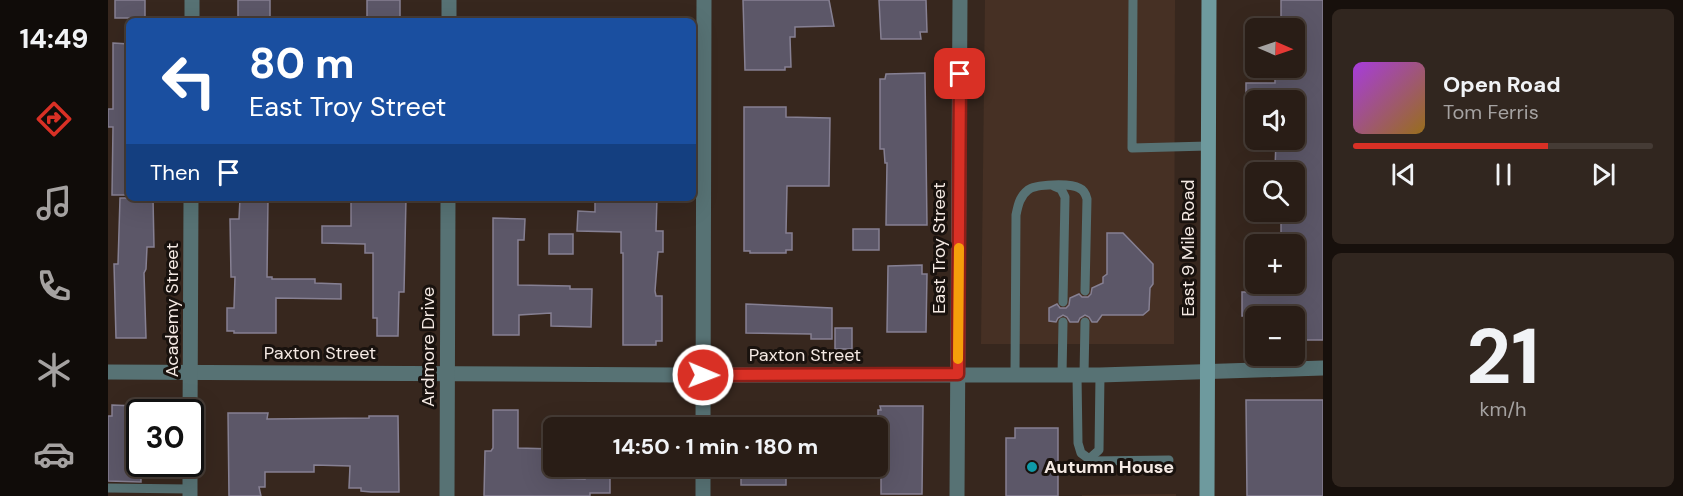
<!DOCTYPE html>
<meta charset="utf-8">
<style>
body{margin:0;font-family:"DM Sans",sans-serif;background:#31261f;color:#f1f3f6;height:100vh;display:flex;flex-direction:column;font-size:22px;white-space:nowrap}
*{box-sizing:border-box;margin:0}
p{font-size:20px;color:#a5a2a1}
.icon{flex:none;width:33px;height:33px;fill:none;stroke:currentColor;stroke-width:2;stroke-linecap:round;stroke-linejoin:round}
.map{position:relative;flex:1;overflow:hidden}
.details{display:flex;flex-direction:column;gap:9px;padding:9px;background:#17100c;width:360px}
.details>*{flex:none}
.banner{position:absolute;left:18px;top:18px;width:570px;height:183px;border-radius:9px;box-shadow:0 6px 24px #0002,0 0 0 2px #453b35;background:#1a4fa0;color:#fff;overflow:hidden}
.needle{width:39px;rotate:92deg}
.tools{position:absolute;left:1137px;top:18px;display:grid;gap:12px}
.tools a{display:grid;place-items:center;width:60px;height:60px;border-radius:9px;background:#291d16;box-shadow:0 6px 24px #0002,0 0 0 2px #453b35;font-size:30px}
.speed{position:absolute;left:18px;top:399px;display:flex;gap:12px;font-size:30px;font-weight:700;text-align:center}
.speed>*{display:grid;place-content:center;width:78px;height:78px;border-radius:50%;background:#291d16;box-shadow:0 6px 24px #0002,0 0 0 2px #453b35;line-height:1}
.speed .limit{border:3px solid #111;border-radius:9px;background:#fff;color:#111}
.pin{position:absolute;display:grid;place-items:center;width:51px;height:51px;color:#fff;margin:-26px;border-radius:12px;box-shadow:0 3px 9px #0006}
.me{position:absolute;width:66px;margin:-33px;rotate:91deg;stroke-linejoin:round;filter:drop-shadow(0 0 4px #0008)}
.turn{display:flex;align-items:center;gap:21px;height:126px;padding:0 24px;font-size:27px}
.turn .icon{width:78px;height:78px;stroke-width:2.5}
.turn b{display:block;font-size:42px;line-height:51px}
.then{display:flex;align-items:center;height:57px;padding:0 24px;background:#0003;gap:12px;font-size:22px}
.details .card{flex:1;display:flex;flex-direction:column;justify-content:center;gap:9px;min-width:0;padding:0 21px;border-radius:9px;background:#31261f}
.details .dial{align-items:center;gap:0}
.dial b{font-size:78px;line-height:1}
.song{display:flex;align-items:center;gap:18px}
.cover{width:72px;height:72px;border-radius:9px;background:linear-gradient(135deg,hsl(280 70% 55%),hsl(40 70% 35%))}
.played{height:6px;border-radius:3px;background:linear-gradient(90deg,#d93025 65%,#453b35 65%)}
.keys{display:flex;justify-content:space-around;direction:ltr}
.trip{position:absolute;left:435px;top:417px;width:345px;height:60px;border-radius:9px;background:#291d16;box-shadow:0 6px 24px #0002,0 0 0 2px #453b35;font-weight:700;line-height:60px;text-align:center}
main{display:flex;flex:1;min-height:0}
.tabs{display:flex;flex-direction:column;width:108px;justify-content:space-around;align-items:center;background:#100c09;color:#a5a2a1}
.tabs .icon{width:42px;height:42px}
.tabs .current{color:#d93025}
.tabs b{font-size:27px;color:#f1f3f6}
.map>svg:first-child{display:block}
.built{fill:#463024}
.building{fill:#5c5768;stroke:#868093;stroke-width:1.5}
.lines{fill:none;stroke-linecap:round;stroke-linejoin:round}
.service{stroke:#577274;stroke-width:9}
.minor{stroke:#577274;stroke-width:15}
.secondary{stroke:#6e9a9e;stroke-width:15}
.route-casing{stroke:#8d1f18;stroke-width:15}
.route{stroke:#d93025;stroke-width:10}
.slow{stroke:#f59e0b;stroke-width:10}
.culture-dot{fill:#0f9aa8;stroke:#19120e;stroke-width:2}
.labels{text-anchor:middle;stroke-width:6;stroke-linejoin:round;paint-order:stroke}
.street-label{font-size:18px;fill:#f4e9e3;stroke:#19120e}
.poi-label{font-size:18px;font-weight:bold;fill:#f4e9e3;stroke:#19120e;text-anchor:start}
</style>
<main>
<nav class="tabs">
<b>14:49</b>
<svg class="icon current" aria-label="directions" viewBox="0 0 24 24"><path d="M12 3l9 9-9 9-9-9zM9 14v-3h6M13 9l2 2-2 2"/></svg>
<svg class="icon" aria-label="music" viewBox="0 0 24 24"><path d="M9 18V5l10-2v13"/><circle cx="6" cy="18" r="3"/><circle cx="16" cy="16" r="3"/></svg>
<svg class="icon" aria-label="phone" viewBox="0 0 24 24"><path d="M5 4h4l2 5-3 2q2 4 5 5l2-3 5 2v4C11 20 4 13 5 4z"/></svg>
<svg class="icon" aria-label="climate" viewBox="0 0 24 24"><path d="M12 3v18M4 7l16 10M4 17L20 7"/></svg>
<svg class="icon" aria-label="car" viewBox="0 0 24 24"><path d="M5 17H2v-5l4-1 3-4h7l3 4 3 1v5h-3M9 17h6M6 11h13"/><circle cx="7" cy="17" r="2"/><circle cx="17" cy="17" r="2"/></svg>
</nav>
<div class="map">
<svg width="1215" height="496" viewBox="0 0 1215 496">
<rect width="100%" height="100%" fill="#37271e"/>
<g class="built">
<path d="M 877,0 L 1067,0 L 1066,344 L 873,344 Z"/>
<path d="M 1068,494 L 1068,496 L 974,496 L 974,495 Z"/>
</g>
<g class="building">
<rect x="7" y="0" width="30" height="18"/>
<rect x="130" y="0" width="32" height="21"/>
<rect x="259" y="0" width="33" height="21"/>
<path d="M 635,0 L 721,0 L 726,26 L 687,27 L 687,37 L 682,37 L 683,67 L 677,67 L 677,70 L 637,70 Z"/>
<path d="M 771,0 L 818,0 L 819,32 L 812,32 L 813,39 L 773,39 Z"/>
<path d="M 1173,0 L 1215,0 L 1215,340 L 1186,340 L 1186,316 L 1134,316 L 1134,292 L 1167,292 L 1167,284 L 1186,284 L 1186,244 L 1173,244 L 1173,212 L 1186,212 L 1186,172 L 1173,172 L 1173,169 L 1167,169 L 1168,140 L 1186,140 L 1186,100 L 1138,100 L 1138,83 L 1167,83 L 1167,68 L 1186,68 L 1186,28 L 1173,28 Z"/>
<path d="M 5,43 L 21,44 L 21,195 L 4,195 L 5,127 L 0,127 L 0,109 L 5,109 Z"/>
<path d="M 817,73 L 819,225 L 778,225 L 779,163 L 777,163 L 776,149 L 772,149 L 772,79 L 777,79 L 778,74 Z"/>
<path d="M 636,107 L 678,107 L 678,117 L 722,118 L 721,186 L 679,186 L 678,233 L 684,233 L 684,250 L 678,250 L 678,253 L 642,253 L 642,251 L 636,251 Z"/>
<path d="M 12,198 L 45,198 L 46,247 L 39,247 L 38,269 L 36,273 L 38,338 L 8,338 L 6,264 L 10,264 Z"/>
<path d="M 132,198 L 160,198 L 159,277 L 164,277 L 164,279 L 207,279 L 207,283 L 233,284 L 233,299 L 168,298 L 168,333 L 126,333 L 126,331 L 119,331 L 119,308 L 126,308 L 127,277 L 123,277 L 122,219 L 131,219 Z"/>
<path d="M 243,198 L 298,198 L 296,292 L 291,292 L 290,336 L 269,336 L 269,318 L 265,318 L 265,253 L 257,253 L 257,244 L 214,243 L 214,226 L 243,226 Z"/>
<path d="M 487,198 L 549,198 L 548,231 L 555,231 L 555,252 L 550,252 L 547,291 L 548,296 L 554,296 L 554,341 L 548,341 L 548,345 L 515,345 L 515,253 L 513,253 L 513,232 L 469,231 L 470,211 L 487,212 Z"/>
<path d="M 385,218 L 417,219 L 416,240 L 410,240 L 410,285 L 462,286 L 462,289 L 484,289 L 483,327 L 443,326 L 443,313 L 411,315 L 411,335 L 385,335 Z"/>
<rect x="745" y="229" width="26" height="21"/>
<path d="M 999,233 L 1015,233 L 1045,264 L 1045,284 L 1042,288 L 1041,310 L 1035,315 L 994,315 L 989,322 L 984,322 L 981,317 L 977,315 L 972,318 L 970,322 L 962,322 L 959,317 L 955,315 L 950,318 L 948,322 L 941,321 L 941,308 L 949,304 L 952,308 L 958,308 L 961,305 L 962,298 L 971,294 L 974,297 L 980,297 L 983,294 L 984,288 L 995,283 L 995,277 L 999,274 Z"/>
<rect x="441" y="234" width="24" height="20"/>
<path d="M 814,265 L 814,274 L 819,274 L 818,332 L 779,332 L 780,266 Z"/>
<path d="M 638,304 L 724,308 L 724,339 L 703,339 L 703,334 L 638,333 Z"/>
<rect x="727" y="328" width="17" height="21"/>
<path d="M 1138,400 L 1215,400 L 1215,496 L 1139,496 Z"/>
<path d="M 4,405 L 28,406 L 28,417 L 32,417 L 33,482 L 0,481 L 0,416 L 4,416 Z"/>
<path d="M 772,406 L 815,406 L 814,494 L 773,494 L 773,453 L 770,453 L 770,410 L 773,410 Z"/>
<path d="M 385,410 L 410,410 L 410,448 L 446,449 L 446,478 L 477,479 L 477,470 L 502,470 L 502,493 L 482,493 L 482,496 L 376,496 L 377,451 L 383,451 L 385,448 Z"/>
<path d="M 120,413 L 160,413 L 159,419 L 261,418 L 261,416 L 290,416 L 291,492 L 263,492 L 253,491 L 253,488 L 241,488 L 242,466 L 206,465 L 206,472 L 157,472 L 157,487 L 151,487 L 153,496 L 121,496 Z"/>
<path d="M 907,428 L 950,428 L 950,496 L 898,496 L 898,438 L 907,438 Z"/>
<rect x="633" y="466" width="45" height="19"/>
</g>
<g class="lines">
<g class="service">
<path d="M 1025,0 L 1024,148 L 1100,146"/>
<path d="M 946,186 L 953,189 L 957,197 L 955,302"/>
<path d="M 907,375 L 908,215 C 910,205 912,196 920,190 C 927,184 963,183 971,188 C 976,190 978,195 979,199 L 977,291"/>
<path d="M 954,375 L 955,322"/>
<path d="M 969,375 L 970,443 L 973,453 L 984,461 L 1061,460"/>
<path d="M 976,375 L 977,322"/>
<path d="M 981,459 L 991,450 L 992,375"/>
<path d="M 0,488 L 82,489"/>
</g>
<g class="minor">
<path d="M 84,21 L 84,0"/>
<path d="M 341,21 L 341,0"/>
<path d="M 0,372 L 570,375 L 992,375 L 1215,368"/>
<path d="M 82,423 L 83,198"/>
<path d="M 595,428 L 596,0"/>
<path d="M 82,496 L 82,464"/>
<path d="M 339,496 L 340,198"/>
<path d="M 595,496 L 595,466"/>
<path d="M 849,496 L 852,0"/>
</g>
<path class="secondary" d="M 1099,496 L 1101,0"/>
</g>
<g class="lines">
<defs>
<path id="route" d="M 595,375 L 850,374 L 852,74"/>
</defs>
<use href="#route" class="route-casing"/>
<use href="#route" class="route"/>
<path class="slow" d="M 850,359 L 851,248"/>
</g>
<circle class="culture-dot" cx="924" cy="467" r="6"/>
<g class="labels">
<g class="street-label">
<text transform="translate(831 248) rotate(-90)" y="6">East Troy Street</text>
<text transform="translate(1080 248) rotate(-90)" y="6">East 9 Mile Road</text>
<text transform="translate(64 310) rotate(-90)" y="6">Academy Street</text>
<text transform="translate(320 347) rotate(-90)" y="6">Ardmore Drive</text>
<text x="212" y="359">Paxton Street</text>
<text x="697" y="361">Paxton Street</text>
</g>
<g class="poi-label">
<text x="936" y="473">Autumn House</text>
</g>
</g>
</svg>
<div class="tools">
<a><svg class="needle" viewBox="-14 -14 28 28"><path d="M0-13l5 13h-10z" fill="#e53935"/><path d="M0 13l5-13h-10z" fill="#a5a2a1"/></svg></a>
<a><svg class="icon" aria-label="sound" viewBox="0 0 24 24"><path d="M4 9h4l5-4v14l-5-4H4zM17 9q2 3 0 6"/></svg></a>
<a><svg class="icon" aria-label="search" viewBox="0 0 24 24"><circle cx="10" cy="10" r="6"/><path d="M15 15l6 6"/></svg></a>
<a>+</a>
<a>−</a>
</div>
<div class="speed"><div class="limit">30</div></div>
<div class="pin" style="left:852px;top:74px;background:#d93025"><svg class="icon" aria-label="arrive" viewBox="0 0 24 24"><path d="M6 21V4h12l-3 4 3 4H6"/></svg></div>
<svg class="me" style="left:595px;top:375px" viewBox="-20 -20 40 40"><circle r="17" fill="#d93025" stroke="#fff" stroke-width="3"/><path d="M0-11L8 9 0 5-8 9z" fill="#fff"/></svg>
<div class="trip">14:50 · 1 min · 180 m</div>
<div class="banner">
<div class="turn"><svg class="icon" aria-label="left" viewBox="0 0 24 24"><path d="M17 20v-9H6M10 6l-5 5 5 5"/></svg><div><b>80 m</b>East Troy Street</div></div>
<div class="then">Then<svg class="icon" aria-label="arrive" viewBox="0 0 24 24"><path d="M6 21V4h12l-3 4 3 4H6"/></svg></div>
</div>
</div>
<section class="details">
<div class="card">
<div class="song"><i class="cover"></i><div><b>Open Road</b><p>Tom Ferris</p></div></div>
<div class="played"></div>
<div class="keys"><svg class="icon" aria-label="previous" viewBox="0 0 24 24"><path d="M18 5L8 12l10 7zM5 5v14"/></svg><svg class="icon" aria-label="pause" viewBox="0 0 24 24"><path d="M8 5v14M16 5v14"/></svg><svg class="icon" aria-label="next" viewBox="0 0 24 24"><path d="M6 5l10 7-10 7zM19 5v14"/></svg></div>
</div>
<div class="card dial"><b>21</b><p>km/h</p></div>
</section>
</main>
